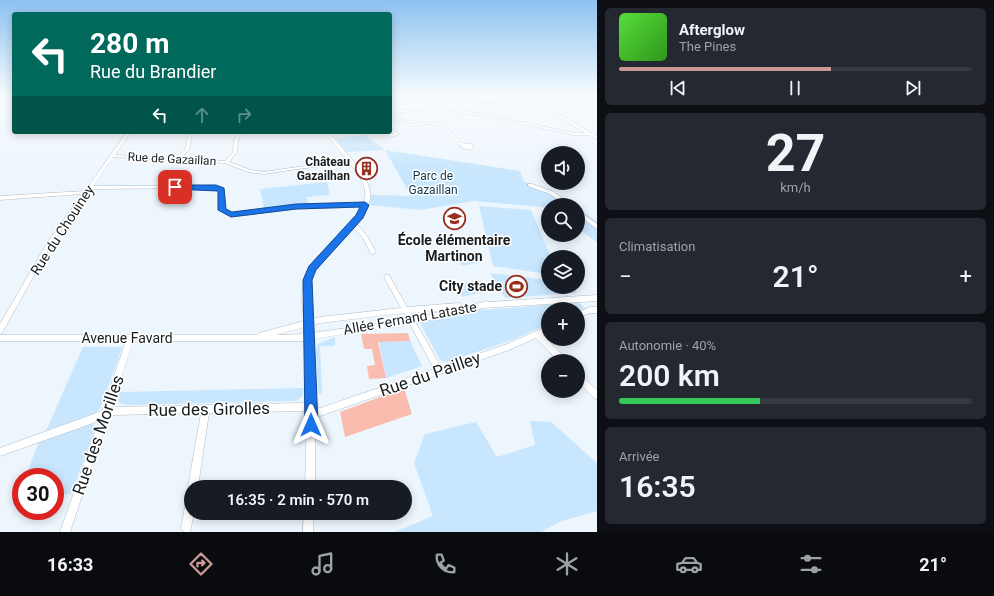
<!DOCTYPE html>
<html lang="fr">
<meta charset="utf-8">
<style>
body{margin:0;font-family:Roboto,sans-serif;background:#242831;color:#f1f3f6;height:100vh;display:flex;flex-direction:column;font-size:15px;white-space:nowrap}
*{box-sizing:border-box;margin:0}
p{font-size:13px;color:#9ea1a6}
.icon{flex:none;width:22px;height:22px;fill:none;stroke:currentColor;stroke-width:2;stroke-linecap:round;stroke-linejoin:round}
.map{position:relative;flex:1;overflow:hidden}
.side{display:flex;flex-direction:column;gap:8px;padding:8px;background:#0d0f14;width:397px}
.side>*{flex:none}
.banner{position:absolute;left:12px;top:12px;width:380px;height:122px;border-radius:4px;box-shadow:0 2px 10px #0003;background:#00695c;color:#fff;overflow:hidden}
.buttons{position:absolute;left:541px;top:146px;display:grid;gap:8px}
.buttons a{display:grid;place-items:center;width:44px;height:44px;border-radius:50%;background:#171b24;box-shadow:0 2px 10px #0003;font-size:20px}
.speed{position:absolute;left:12px;top:468px;display:flex;gap:8px;font-size:20px;font-weight:700;text-align:center}
.speed>*{display:grid;place-content:center;width:52px;height:52px;border-radius:50%;background:#171b24;box-shadow:0 2px 10px #0003;line-height:1}
.speed .limit{border:6px solid #d22;background:#fff;color:#111}
.pin{position:absolute;display:grid;place-items:center;width:34px;height:34px;color:#fff;margin:-17px;border-radius:8px;box-shadow:0 2px 6px #0006}
.me{position:absolute;width:44px;margin:-22px;rotate:0deg;stroke-linejoin:round;filter:drop-shadow(0 0 3px #0008)}
.turn{display:flex;align-items:center;gap:14px;height:84px;padding:0 12px;font-size:18px}
.turn .icon{width:52px;height:52px;stroke-width:2.5}
.turn b{display:block;font-size:28px;line-height:34px}
.lanes{display:flex;align-items:center;height:38px;padding:0 12px;background:#0003;justify-content:center;gap:20px;direction:ltr}
.lanes .off{opacity:.35}
.big{font-size:30px;font-weight:600;line-height:1.1}
.side .tile{flex:1;display:flex;flex-direction:column;justify-content:center;gap:6px;min-width:0;padding:0 14px;border-radius:6px;background:#242831}
.side .dial{align-items:center;gap:0}
.dial b{font-size:52px;line-height:1}
.song{display:flex;align-items:center;gap:12px}
.cover{width:48px;height:48px;border-radius:6px;background:linear-gradient(135deg,hsl(110 70% 55%),hsl(110 70% 35%))}
.played{height:4px;border-radius:2px;background:linear-gradient(90deg,#c99a95 60%,#363941 60%)}
.keys{display:flex;justify-content:space-around;direction:ltr}
.heat{display:flex;justify-content:space-between;align-items:center;font-size:22px;direction:ltr}
.charge{height:6px;border-radius:3px;background:linear-gradient(90deg,#34c759 40%,#363941 0)}
.trip{position:absolute;left:184px;top:480px;width:228px;height:40px;border-radius:20px;background:#171b24;box-shadow:0 2px 10px #0003;font-weight:600;line-height:40px;text-align:center}
.tab-bar{display:flex;height:64px;justify-content:space-around;align-items:center;background:#090b0e;color:#9ea1a6}
.tab-bar .icon{width:28px;height:28px}
.tab-bar .selected{color:#c99a95}
.tab-bar b{font-size:18px;color:#f1f3f6}
main{display:flex;flex:1;min-height:0}
.map>svg:first-child{display:block}
.green{fill:#c8e6fd}
.building{fill:#fbbcb0}
.lines{fill:none;stroke-linecap:round;stroke-linejoin:round}
.minor-casing{stroke:#b0bcc7;stroke-width:1}
.minor{fill:#fff;fill-rule:evenodd}
.route{fill:#1a73e8;stroke:#114b97}
.labels{text-anchor:middle;stroke-width:3;stroke-linejoin:round;paint-order:stroke}
.far-street-label{font-size:12px;fill:#181d20;stroke:#fff}
.far-poi-label{font-size:12px;font-weight:bold;fill:#181d20;stroke:#fff;text-anchor:end}
.far-park-label{font-size:12px;fill:#113852;stroke:#fff}
.street-label{font-size:14px;fill:#181d20;stroke:#fff}
.poi-label{font-size:14px;font-weight:bold;fill:#181d20;stroke:#fff}
.near-street-label{font-size:17px;fill:#181d20;stroke:#fff}
</style>
<main>
<div class="map">
<svg width="597" height="532" viewBox="0 0 597 532">
<rect width="100%" height="100%" fill="#eef6fd"/>
<g class="green">
<path d="M 492,96 L 496,99 L 514,98 L 498,100 L 505,105 L 486,107 L 471,97 Z"/>
<path d="M 364,135 L 385,150 L 520,171 L 524,182 L 551,190 L 575,205 L 548,205 L 548,210 L 542,207 L 474,201 L 420,210 L 370,205 L 371,195 L 411,196 L 385,150 L 346,152 L 336,139 Z"/>
<path d="M 327,182 L 330,195 L 307,197 L 308,204 L 264,209 L 260,189 Z"/>
<path d="M 479,206 L 531,210 L 551,257 L 548,257 L 548,274 L 493,266 Z"/>
<path d="M 578,207 L 597,222 L 597,242 L 578,229 Z"/>
<path d="M 475,252 L 483,262 L 462,266 L 455,257 Z"/>
<path d="M 490,273 L 548,280 L 548,287 L 574,287 L 577,293 L 505,298 Z"/>
<path d="M 475,281 L 484,292 L 462,297 L 454,286 Z"/>
<path d="M 579,302 L 584,307 L 578,310 L 548,309 L 548,324 L 515,339 L 447,362 L 440,360 L 421,325 L 422,321 L 478,308 L 483,310 Z"/>
<path d="M 335,337 L 335,346 L 320,346 L 322,393 L 318,394 L 316,350 L 318,344 Z"/>
<path d="M 410,341 L 422,366 L 386,378 L 379,342 Z"/>
<path d="M 83,347 L 121,347 L 122,348 L 101,407 L 96,413 L 46,431 Z"/>
<path d="M 304,388 L 303,395 L 297,401 L 127,405 L 119,403 L 118,398 L 119,392 Z"/>
<path d="M 530,421 L 551,422 L 597,463 L 597,511 L 562,521 L 541,532 L 394,532 L 433,516 L 414,463 L 425,434 L 476,422 L 497,457 L 535,445 Z"/>
<path d="M 91,423 L 96,427 L 71,494 L 55,495 L 55,477 L 25,477 L 39,442 Z"/>
</g>
<g class="building">
<path d="M 366,164 L 368,164 L 372,174 L 365,174 L 362,170 L 360,165 Z"/>
<path d="M 408,333 L 410,341 L 378,342 L 386,378 L 369,379 L 367,366 L 375,365 L 372,349 L 364,349 L 361,334 Z"/>
<path d="M 404,388 L 412,414 L 345,437 L 340,412 Z"/>
</g>
<g class="lines">
<defs>
<g id="minor">
<path d="M 406,96 L 411,96 L 444,108 L 483,114 L 575,133 L 585,133 L 564,120 L 514,96 L 518,96 L 566,118 L 597,136 L 597,139 L 589,135 L 575,135 L 483,116 L 443,110 L 435,107 L 430,110 L 390,113 L 390,111 L 429,108 L 432,106 Z"/>
<path d="M 390,116 L 412,124 L 433,122 L 443,124 L 462,143 L 472,144 L 474,147 L 470,150 L 460,147 L 459,144 L 441,126 L 433,124 L 412,126 L 390,118 Z"/>
<path d="M 390,128 L 398,133 L 398,135 L 390,137 L 385,132 L 389,132 L 392,134 L 394,134 L 390,131 Z"/>
<path d="M 127,132 L 131,132 L 115,155 L 176,158 L 185,150 L 188,135 L 190,134 L 192,135 L 189,150 L 180,158 L 225,161 L 233,152 L 234,140 L 239,132 L 243,132 L 238,140 L 237,152 L 229,162 L 251,170 L 264,172 L 297,167 L 348,161 L 324,132 L 328,132 C 340,146 370,175 370,193 C 371,204 364,216 357,224 L 367,236 L 376,252 L 373,254 L 371,254 L 363,238 L 354,228 C 348,235 341,241 334,247 C 309,271 307,286 311,319 L 320,317 L 401,308 L 384,277 L 385,275 L 389,275 L 407,307 L 459,303 L 461,304 L 462,307 L 487,301 L 489,302 L 597,295 L 597,301 L 483,308 L 416,323 L 441,367 L 507,344 L 548,326 L 548,332 L 543,335 L 566,358 L 567,361 L 558,361 L 536,338 L 509,350 L 320,416 L 315,415 L 315,487 L 305,487 L 307,412 L 302,411 L 209,413 L 198,487 L 191,487 L 191,491 L 190,490 L 188,487 L 201,413 L 114,415 L 108,417 L 70,532 L 60,532 L 99,421 L 0,456 L 0,448 L 102,411 L 126,341 L 0,341 L 0,335 L 256,335 L 259,333 L 304,321 C 303,310 301,298 303,287 C 308,255 340,242 357,218 C 359,214 361,210 363,207 L 296,209 L 231,217 L 219,210 L 219,191 L 215,188 L 90,189 L 51,245 L 2,333 L 0,334 L 0,324 L 47,243 L 82,194 L 0,200 L 0,196 L 85,191 ZM 113,157 L 225,163 L 248,172 L 264,174 L 297,169 L 350,163 C 356,172 365,182 365,193 C 365,197 364,200 363,203 L 296,205 L 232,213 L 225,209 L 223,190 L 216,186 L 93,186 ZM 449,310 L 413,318 L 411,313 ZM 404,313 L 407,319 L 312,333 L 312,325 L 320,323 ZM 410,324 L 434,369 L 320,408 L 315,406 L 313,339 ZM 305,327 L 305,334 L 276,335 ZM 133,341 L 305,341 L 306,404 L 302,403 L 114,407 L 111,408 Z"/>
<path d="M 528,184 L 532,184 L 554,192 L 572,205 L 566,205 L 550,194 L 528,186 Z"/>
<path d="M 578,210 L 597,224 L 597,229 L 578,215 Z"/>
<path d="M 590,307 L 597,307 L 597,313 L 590,313 L 578,318 L 578,312 Z"/>
<path d="M 578,373 L 581,374 L 597,390 L 597,399 L 594,398 L 578,382 Z"/>
<path d="M 191,496 L 191,513 L 194,513 L 190,532 L 184,532 L 181,528 L 186,501 L 188,498 Z"/>
<path d="M 304,513 L 314,513 L 313,532 L 303,532 Z"/>
</g>
</defs>
<use href="#minor" class="minor-casing"/>
<use href="#minor" class="minor"/>
</g>
<linearGradient id="sky" x2="0" y2="1"><stop stop-color="#8dc2f0"/><stop offset="0.56" stop-color="#f7fbfe"/><stop offset="1" stop-color="#f7fbfe" stop-opacity="0"/></linearGradient>
<rect width="597" height="171" fill="url(#sky)"/>
<path class="route" d="M 175,185 L 216,185 L 224,188 L 226,209 L 232,212 L 296,204 L 365,202 L 369,205 L 363,218 L 316,270 L 312,280 L 318,425 L 316,429 L 311,431 L 307,429 L 305,425 L 303,280 L 309,266 L 356,215 L 360,207 L 296,209 L 231,217 L 218,210 L 218,191 L 172,189 L 172,186 Z"/>
<defs>
<symbol id="building-ring" viewBox="-11 -11 22 22"><circle r="9.5" fill="#fff" stroke="#982e1e" stroke-width="1.5"/><path d="M-4-6H4V6H1V3H-1V6H-4ZM-2.5-4.3h1.7v1.8h-1.7ZM.8-4.3h1.7v1.8H.8ZM-2.5-1h1.7V.8h-1.7ZM.8-1h1.7V.8H.8Z" fill="#982e1e"/></symbol>
<symbol id="school-ring" viewBox="-11 -11 22 22"><circle r="9.5" fill="#fff" stroke="#982e1e" stroke-width="1.5"/><path d="M0-5L7-2L0 1L-7-2ZM-4 1L0 2.5L4 1V4Q0 6-4 4Z" fill="#982e1e"/></symbol>
<symbol id="stadium-ring" viewBox="-11 -11 22 22"><circle r="9.5" fill="#fff" stroke="#982e1e" stroke-width="1.5"/><path d="M0-5a6.5 5 0 1 0 0 10a6.5 5 0 1 0 0-10ZM-3.5-1.8h7v3.6h-7Z" fill="#982e1e"/></symbol>
</defs>
<g fill-rule="evenodd">
<use href="#building-ring" x="354" y="156" width="25" height="25"/>
<use href="#school-ring" x="442" y="206" width="25" height="25"/>
<use href="#stadium-ring" x="504" y="274" width="25" height="25"/>
</g>
<g class="labels">
<g class="far-street-label">
<text transform="translate(172 159) rotate(3)" y="4">Rue de Gazaillan</text>
</g>
<g class="far-poi-label">
<text x="350" y="166">Château<tspan x="350" dy="14">Gazailhan</tspan></text>
</g>
<g class="far-park-label">
<text x="433" y="180">Parc de<tspan x="433" dy="14">Gazaillan</tspan></text>
</g>
<g class="street-label">
<text transform="translate(62 230) rotate(-57)" y="5">Rue du Chouiney</text>
<text transform="translate(410 318) rotate(-10)" y="5">Allée Fernand Lataste</text>
<text x="127" y="343">Avenue Favard</text>
</g>
<g class="poi-label">
<text x="454" y="245">École élémentaire<tspan x="454" dy="16">Martinon</tspan></text>
<text x="502" y="291" text-anchor="end">City stade</text>
</g>
<g class="near-street-label">
<text transform="translate(430 374) rotate(-19)" y="6">Rue du Pailley</text>
<text transform="translate(209 409) rotate(-1)" y="6">Rue des Girolles</text>
<text transform="translate(98 435) rotate(-71)" y="6">Rue des Morilles</text>
</g>
</g>
</svg>
<div class="buttons">
<a><svg class="icon" aria-label="sound" viewBox="0 0 24 24"><path d="M4 9h4l5-4v14l-5-4H4zM17 9q2 3 0 6"/></svg></a>
<a><svg class="icon" aria-label="search" viewBox="0 0 24 24"><circle cx="10" cy="10" r="6"/><path d="M15 15l6 6"/></svg></a>
<a><svg class="icon" aria-label="layers" viewBox="0 0 24 24"><path d="M12 4l9 5-9 5-9-5zM3 14l9 5 9-5"/></svg></a>
<a>+</a>
<a>−</a>
</div>
<div class="speed"><div class="limit">30</div></div>
<div class="pin" style="left:175px;top:187px;background:#d93025"><svg class="icon" aria-label="arrive" viewBox="0 0 24 24"><path d="M6 21V4h12l-3 4 3 4H6"/></svg></div>
<svg class="me" style="left:311px;top:425px" viewBox="-20 -20 40 40"><path d="M0-17L14 15 0 8-14 15z" fill="#1a73e8" stroke="#fff" stroke-width="4"/></svg>
<div class="trip">16:35 · 2 min · 570 m</div>
<div class="banner">
<div class="turn"><svg class="icon" aria-label="left" viewBox="0 0 24 24"><path d="M17 20v-9H6M10 6l-5 5 5 5"/></svg><div><b>280 m</b>Rue du Brandier</div></div>
<div class="lanes"><svg class="icon" aria-label="left" viewBox="0 0 24 24"><path d="M17 20v-9H6M10 6l-5 5 5 5"/></svg><svg class="icon off" aria-label="ahead" viewBox="0 0 24 24"><path d="M12 20V5M6 11l6-6 6 6"/></svg><svg class="icon off" aria-label="right" viewBox="0 0 24 24"><path d="M7 20v-9h11M14 6l5 5-5 5"/></svg></div>
</div>
</div>
<section class="side">
<div class="tile">
<div class="song"><i class="cover"></i><div><b>Afterglow</b><p>The Pines</p></div></div>
<div class="played"></div>
<div class="keys"><svg class="icon" aria-label="previous" viewBox="0 0 24 24"><path d="M18 5L8 12l10 7zM5 5v14"/></svg><svg class="icon" aria-label="pause" viewBox="0 0 24 24"><path d="M8 5v14M16 5v14"/></svg><svg class="icon" aria-label="next" viewBox="0 0 24 24"><path d="M6 5l10 7-10 7zM19 5v14"/></svg></div>
</div>
<div class="tile dial"><b>27</b><p>km/h</p></div>
<div class="tile"><p>Climatisation</p>
<div class="heat"><a>−</a><b class="big">21°</b><a>+</a></div>
</div>
<div class="tile"><p>Autonomie · 40%</p><b class="big">200 km</b><div class="charge"></div></div>
<div class="tile"><p>Arrivée</p><b class="big">16:35</b></div>
</section>
</main>
<nav class="tab-bar">
<b>16:33</b>
<svg class="icon selected" aria-label="directions" viewBox="0 0 24 24"><path d="M12 3l9 9-9 9-9-9zM9 14v-3h6M13 9l2 2-2 2"/></svg>
<svg class="icon" aria-label="music" viewBox="0 0 24 24"><path d="M9 18V5l10-2v13"/><circle cx="6" cy="18" r="3"/><circle cx="16" cy="16" r="3"/></svg>
<svg class="icon" aria-label="phone" viewBox="0 0 24 24"><path d="M5 4h4l2 5-3 2q2 4 5 5l2-3 5 2v4C11 20 4 13 5 4z"/></svg>
<svg class="icon" aria-label="climate" viewBox="0 0 24 24"><path d="M12 3v18M4 7l16 10M4 17L20 7"/></svg>
<svg class="icon" aria-label="car" viewBox="0 0 24 24"><path d="M5 17H2v-5l4-1 3-4h7l3 4 3 1v5h-3M9 17h6M6 11h13"/><circle cx="7" cy="17" r="2"/><circle cx="17" cy="17" r="2"/></svg>
<svg class="icon" aria-label="filters" viewBox="0 0 24 24"><path d="M4 7h16M4 17h16"/><circle cx="9" cy="7" r="2"/><circle cx="15" cy="17" r="2"/></svg>
<b>21°</b>
</nav>
